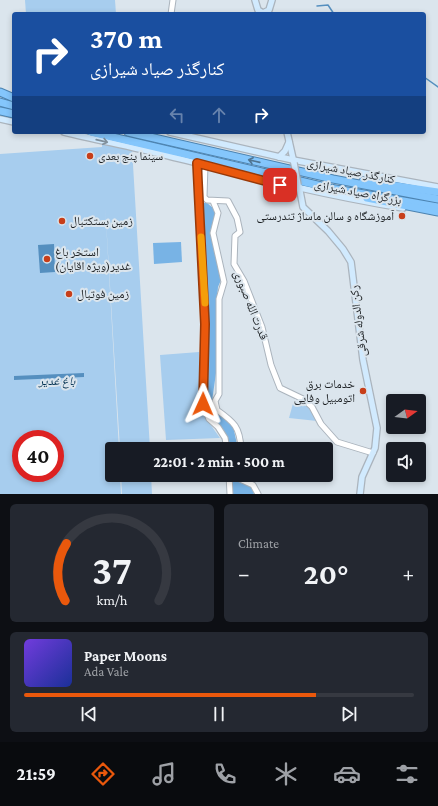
<!DOCTYPE html>
<meta charset="utf-8">
<style>
body{margin:0;font-family:"Crimson Pro","Noto Naskh Arabic",serif;background:#242831;color:#f1f3f6;height:100vh;display:flex;flex-direction:column;font-size:15px;white-space:nowrap}
*{box-sizing:border-box;margin:0}
p{font-size:13px;color:#9ea1a6}
.icon{flex:none;width:22px;height:22px;fill:none;stroke:currentColor;stroke-width:2;stroke-linecap:round;stroke-linejoin:round}
.map{position:relative;height:494px;overflow:hidden}
.details{display:flex;flex-direction:column;gap:10px;padding:10px;background:#0d0f14;flex:1}
.details>*{flex:none}
.top-card{position:absolute;left:12px;top:12px;width:414px;height:122px;border-radius:4px;box-shadow:0 2px 6px #0003;background:#1a4fa0;color:#fff;overflow:hidden}
.needle{width:26px;rotate:75deg}
.fabs{position:absolute;left:386px;top:394px;display:grid;gap:8px}
.fabs a{display:grid;place-items:center;width:40px;height:40px;border-radius:4px;background:#171b24;box-shadow:0 2px 6px #0003;font-size:20px}
.speed{position:absolute;left:12px;top:430px;display:flex;gap:8px;font-size:20px;font-weight:700;text-align:center}
.speed>*{display:grid;place-content:center;width:52px;height:52px;border-radius:50%;background:#171b24;box-shadow:0 2px 6px #0003;line-height:1}
.speed .limit{border:6px solid #d22;background:#fff;color:#111}
.pin{position:absolute;display:grid;place-items:center;width:34px;height:34px;color:#fff;margin:-17px;border-radius:8px;box-shadow:0 2px 6px #0006}
.me{position:absolute;width:44px;margin:-22px;rotate:1deg;stroke-linejoin:round;filter:drop-shadow(0 0 3px #0008)}
.turn{display:flex;align-items:center;gap:14px;height:84px;padding:0 12px;font-size:18px}
.turn .icon{width:52px;height:52px;stroke-width:2.5}
.turn b{display:block;font-size:28px;line-height:34px}
.lanes{display:flex;align-items:center;height:38px;padding:0 12px;background:#0003;justify-content:center;gap:20px;direction:ltr}
.lanes .off{opacity:.35}
.big{font-size:30px;font-weight:700;line-height:1.1}
.details .tile{flex:1;display:flex;flex-direction:column;justify-content:center;gap:6px;min-width:0;padding:0 14px;border-radius:6px;background:#242831}
.details .dial{align-items:center;gap:0}
.dial svg{height:104px;overflow:visible;fill:none;stroke:#363941;stroke-width:7;stroke-linecap:round;text-anchor:middle}
.dial text{fill:#f1f3f6;stroke:none}
.song{display:flex;align-items:center;gap:12px}
.cover{width:48px;height:48px;border-radius:6px;background:linear-gradient(135deg,hsl(260 70% 55%),hsl(230 70% 35%))}
.played{height:4px;border-radius:2px;background:linear-gradient(90deg,#ea580c 75%,#363941 75%)}
.keys{display:flex;justify-content:space-around;direction:ltr}
.heat{display:flex;justify-content:space-between;align-items:center;font-size:22px;direction:ltr}
.details .tiles{flex:1;display:grid;gap:10px;grid-template-columns:1fr 1fr}
.tile:last-child{grid-column:span 2}
.trip{position:absolute;left:105px;top:442px;width:228px;height:40px;border-radius:4px;background:#171b24;box-shadow:0 2px 6px #0003;font-weight:700;line-height:40px;text-align:center}
.tab-bar{display:flex;height:64px;justify-content:space-around;align-items:center;background:#090b0e;color:#9ea1a6}
.tab-bar .icon{width:28px;height:28px}
.tab-bar .current{color:#ea580c}
.tab-bar b{font-size:18px;color:#f1f3f6}
.map>svg:first-child{display:block}
.green{fill:#a7cdee;fill-rule:evenodd}
.forest{fill:#78b3e5}
.water{fill:#558fbf}
.lines{fill:none;stroke-linecap:round;stroke-linejoin:round}
.stream{stroke:#558fbf;stroke-width:1.5}
.tertiary-casing{stroke:#abb4bd;stroke-width:7}
.secondary-casing{stroke:#abb4bd;stroke-width:8}
.trunk-casing{stroke:#4c83b0;stroke-width:9}
.tertiary{stroke:#fff;stroke-width:5}
.secondary{stroke:#d1eafe;stroke-width:5.5}
.trunk{stroke:#84c6fc;stroke-width:7}
.secondary-bridge-casing{stroke:#abb4bd;stroke-width:8;stroke-linecap:butt}
.secondary-bridge{stroke:#d1eafe;stroke-width:5.5}
.oneway{stroke:#80909c}
.oneway2{stroke:#507490}
.route-casing{stroke:#983908;stroke-width:10}
.route{stroke:#ea580c;stroke-width:7}
.slow{stroke:#f59e0b;stroke-width:7}
.poi-dot{fill:#c73e19;stroke:#dbe5ed;stroke-width:1.5}
.labels{text-anchor:middle;stroke-width:4;stroke-linejoin:round;paint-order:stroke}
.poi-label{font-size:12px;fill:#1d2124;stroke:#dbe5ed;text-anchor:start}
.street-label{font-size:12px;fill:#1d2124;stroke:#dbe5ed}
.park-label{font-size:12px;font-style:italic;fill:#003050;stroke:#dbe5ed}
</style>
<div class="map">
<svg width="438" height="494" viewBox="0 0 438 494">
<rect width="100%" height="100%" fill="#dbe5ed"/>
<g class="green">
<path d="M 25,0 L 115,0 L 116,14 L 26,14 Z"/>
<path d="M 102,141 L 132,148 L 150,449 L 120,449 L 105,204 L 119,449 L 112,449 L 112,475 L 120,475 L 121,494 L 0,494 L 0,154 L 102,147 ZM 21,439 L 55,439 L 55,473 L 21,473 Z"/>
<path d="M 199,352 L 200,410 L 220,438 L 166,440 L 160,355 Z"/>
<path d="M 294,400 L 308,405 L 317,421 L 289,418 Z"/>
<path d="M 121,475 L 151,475 L 152,494 L 122,494 Z"/>
</g>
<g class="forest">
<path d="M 202,203 L 207,203 L 213,208 L 215,214 L 210,232 L 221,280 L 218,287 L 216,310 L 216,373 L 212,401 L 214,410 L 233,426 L 238,449 L 231,449 L 231,445 L 220,425 L 209,414 L 207,403 L 209,307 Z"/>
<path d="M 181,242 L 182,262 L 154,264 L 153,243 Z"/>
<path d="M 232,475 L 238,475 L 239,482 L 251,487 L 254,494 L 233,494 Z"/>
</g>
<g class="water">
<path d="M 54,244 L 55,272 L 40,273 L 38,245 Z"/>
<path d="M 84,373 L 84,377 L 14,380 L 14,376 Z"/>
</g>
<g class="lines">
<g class="stream">
<path d="M 317,6 L 328,5 L 334,14"/>
<path d="M 424,77 L 438,87"/>
</g>
<defs>
<g id="tertiary">
<path d="M 171,14 L 173,0"/>
<path d="M 197,163 L 205,324 L 203,404 L 209,419 L 218,427 L 225,438 L 227,449"/>
<path d="M 205,165 L 204,197 L 207,200 L 228,201 L 237,218 L 240,232 L 235,236 L 234,264 L 244,281 L 262,327 L 271,365 L 280,388 L 303,399 L 312,407 L 321,424 L 337,442 L 373,453"/>
<path d="M 213,201 L 218,213 L 213,233 L 224,282 L 219,299 L 219,394 L 215,401 L 217,410 C 234,422 240,427 241,449"/>
<path d="M 229,475 L 230,494"/>
<path d="M 240,475 L 240,479 L 253,485 L 258,494"/>
</g>
<g id="secondary">
<path d="M 255,0 L 258,10 L 263,13 L 269,10 L 272,0"/>
<path d="M 0,119 L 14,122"/>
<path d="M 64,132 C 98,140 132,147 165,155 C 245,175 322,195 403,208"/>
<path d="M 170,132 L 293,160 L 438,187"/>
<path d="M 287,132 L 294,163"/>
<path d="M 279,157 L 285,151 L 289,142"/>
<path d="M 299,186 L 303,207 L 328,231 L 343,249 L 351,262 L 352,270 L 363,360 L 377,428 L 375,448 L 362,477 L 360,494"/>
</g>
<g id="trunk">
<path d="M 0,92 L 14,98"/>
<path d="M 0,102 L 14,106"/>
<path d="M 0,111 L 14,114"/>
<path d="M 91,132 L 330,188 L 438,207"/>
<path d="M 128,132 L 333,179 L 438,199"/>
<path d="M 363,181 L 438,192"/>
<path d="M 367,198 L 438,212"/>
</g>
</defs>
<use href="#tertiary" class="tertiary-casing"/>
<use href="#secondary" class="secondary-casing"/>
<use href="#trunk" class="trunk-casing"/>
<use href="#tertiary" class="tertiary"/>
<use href="#secondary" class="secondary"/>
<use href="#trunk" class="trunk"/>
<defs>
<path id="secondary-bridge" d="M 294,163 L 298,185"/>
</defs>
<use href="#secondary-bridge" class="secondary-bridge-casing"/>
<use href="#secondary-bridge" class="secondary-bridge"/>
</g>
<defs><path id="oneway-shaft" d="M-6 0H5M1.5-3L5.5 0L1.5 3" fill="none" stroke-width="1.6" stroke-linecap="round" stroke-linejoin="round"/></defs>
<use class="oneway" href="#oneway-shaft" transform="translate(102 141) rotate(13)"/>
<use class="oneway2" href="#oneway-shaft" transform="translate(254 161) rotate(-167)"/>
<g class="lines">
<defs>
<path id="route" d="M 203,404 L 205,324 L 197,163 L 280,185"/>
</defs>
<use href="#route" class="route-casing"/>
<use href="#route" class="route"/>
<path class="slow" d="M 201,237 L 205,303"/>
</g>
<g class="poi-dot">
<circle cx="90" cy="156" r="4"/>
<circle cx="402" cy="216" r="4"/>
<circle cx="62" cy="221" r="4"/>
<circle cx="47" cy="259" r="4"/>
<circle cx="69" cy="294" r="4"/>
<circle cx="363" cy="391" r="4"/>
</g>
<g class="labels">
<g class="poi-label">
<text x="98" y="160">سینما پنج بعدی</text>
<text x="394" y="220" text-anchor="end">آموزشگاه و سالن ماساژ تندرستی</text>
<text x="70" y="225">زمین بستکتبال</text>
<text x="55" y="256">استخر باغ<tspan x="55" dy="14">غدیر(ویژه اقایان)</tspan></text>
<text x="77" y="298">زمین فوتبال</text>
<text x="355" y="388" text-anchor="end">خدمات برق<tspan x="355" dy="14">اتومبیل وفایی</tspan></text>
</g>
<g class="street-label">
<text transform="translate(351 171) rotate(11)" y="4">کنارگذر صیاد شیرازی</text>
<text transform="translate(358 192) rotate(11)" y="4">بزرگراه صیاد شیرازی</text>
<text transform="translate(251 305) rotate(68)" y="4">قدرت الله صبوری</text>
<text transform="translate(358 321) rotate(-97)" y="4">رکن الدوله شرقی</text>
</g>
<g class="park-label">
<text x="57" y="385">باغ غدیر</text>
</g>
</g>
</svg>
<div class="fabs">
<a><svg class="needle" viewBox="-14 -14 28 28"><path d="M0-13l5 13h-10z" fill="#e53935"/><path d="M0 13l5-13h-10z" fill="#9ea1a6"/></svg></a>
<a><svg class="icon" aria-label="sound" viewBox="0 0 24 24"><path d="M4 9h4l5-4v14l-5-4H4zM17 9q2 3 0 6"/></svg></a>
</div>
<div class="speed"><div class="limit">40</div></div>
<div class="pin" style="left:280px;top:185px;background:#d93025"><svg class="icon" aria-label="arrive" viewBox="0 0 24 24"><path d="M6 21V4h12l-3 4 3 4H6"/></svg></div>
<svg class="me" style="left:203px;top:404px" viewBox="-20 -20 40 40"><path d="M0-17L14 15 0 8-14 15z" fill="#ea580c" stroke="#fff" stroke-width="4"/></svg>
<div class="trip">22:01 · 2 min · 500 m</div>
<div class="top-card">
<div class="turn"><svg class="icon" aria-label="right" viewBox="0 0 24 24"><path d="M7 20v-9h11M14 6l5 5-5 5"/></svg><div><b>370 m</b>کنارگذر صیاد شیرازی</div></div>
<div class="lanes"><svg class="icon off" aria-label="left" viewBox="0 0 24 24"><path d="M17 20v-9H6M10 6l-5 5 5 5"/></svg><svg class="icon off" aria-label="ahead" viewBox="0 0 24 24"><path d="M12 20V5M6 11l6-6 6 6"/></svg><svg class="icon" aria-label="right" viewBox="0 0 24 24"><path d="M7 20v-9h11M14 6l5 5-5 5"/></svg></div>
</div>
</div>
<section class="details">
<div class="tiles">
<div class="tile dial"><svg viewBox="0 0 100 80">
<path d="M14 69A42 42 0 1 1 86 69"/>
<path d="M14 69A42 42 0 0 1 15 25" stroke="#ea580c"/>
<text x="50" y="56" font-size="32" font-weight="700">37</text>
<text x="50" y="72" font-size="11">km/h</text>
</svg></div>
<div class="tile"><p>Climate</p>
<div class="heat"><a>−</a><b class="big">20°</b><a>+</a></div>
</div>
<div class="tile">
<div class="song"><i class="cover"></i><div><b>Paper Moons</b><p>Ada Vale</p></div></div>
<div class="played"></div>
<div class="keys"><svg class="icon" aria-label="previous" viewBox="0 0 24 24"><path d="M18 5L8 12l10 7zM5 5v14"/></svg><svg class="icon" aria-label="pause" viewBox="0 0 24 24"><path d="M8 5v14M16 5v14"/></svg><svg class="icon" aria-label="next" viewBox="0 0 24 24"><path d="M6 5l10 7-10 7zM19 5v14"/></svg></div>
</div>
</div>
</section>
<nav class="tab-bar">
<b>21:59</b>
<svg class="icon current" aria-label="directions" viewBox="0 0 24 24"><path d="M12 3l9 9-9 9-9-9zM9 14v-3h6M13 9l2 2-2 2"/></svg>
<svg class="icon" aria-label="music" viewBox="0 0 24 24"><path d="M9 18V5l10-2v13"/><circle cx="6" cy="18" r="3"/><circle cx="16" cy="16" r="3"/></svg>
<svg class="icon" aria-label="phone" viewBox="0 0 24 24"><path d="M5 4h4l2 5-3 2q2 4 5 5l2-3 5 2v4C11 20 4 13 5 4z"/></svg>
<svg class="icon" aria-label="climate" viewBox="0 0 24 24"><path d="M12 3v18M4 7l16 10M4 17L20 7"/></svg>
<svg class="icon" aria-label="car" viewBox="0 0 24 24"><path d="M5 17H2v-5l4-1 3-4h7l3 4 3 1v5h-3M9 17h6M6 11h13"/><circle cx="7" cy="17" r="2"/><circle cx="17" cy="17" r="2"/></svg>
<svg class="icon" aria-label="filters" viewBox="0 0 24 24"><path d="M4 7h16M4 17h16"/><circle cx="9" cy="7" r="2"/><circle cx="15" cy="17" r="2"/></svg>
</nav>
